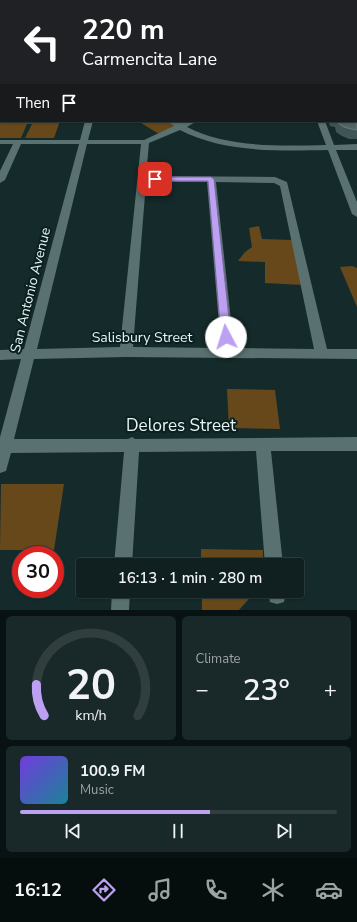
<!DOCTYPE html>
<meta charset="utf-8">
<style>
body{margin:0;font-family:"Nunito Sans",sans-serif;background:#192829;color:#f1f3f6;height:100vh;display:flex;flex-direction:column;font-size:15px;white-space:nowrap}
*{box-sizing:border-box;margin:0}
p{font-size:13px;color:#9ca3a5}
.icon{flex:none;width:22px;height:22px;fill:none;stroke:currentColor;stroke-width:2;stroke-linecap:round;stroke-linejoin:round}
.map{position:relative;height:610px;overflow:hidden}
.drawer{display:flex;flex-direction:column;gap:6px;padding:6px;background:#091212;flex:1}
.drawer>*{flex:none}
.hud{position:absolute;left:0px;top:0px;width:357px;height:122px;box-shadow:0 1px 3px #0004,0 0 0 1px #303e3e;background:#202124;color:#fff;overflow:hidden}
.speed{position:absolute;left:12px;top:546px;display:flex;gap:8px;font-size:20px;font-weight:700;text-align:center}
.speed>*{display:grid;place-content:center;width:52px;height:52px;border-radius:50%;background:#102020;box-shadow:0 1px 3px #0004,0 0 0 1px #303e3e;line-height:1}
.speed .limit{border:6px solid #d22;background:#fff;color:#111}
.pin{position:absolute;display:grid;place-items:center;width:34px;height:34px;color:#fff;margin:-17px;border-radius:8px;box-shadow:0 2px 6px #0006}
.me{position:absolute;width:44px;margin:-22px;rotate:355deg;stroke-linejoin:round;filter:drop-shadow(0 0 3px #0008)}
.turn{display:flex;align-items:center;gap:14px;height:84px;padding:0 16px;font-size:18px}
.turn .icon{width:52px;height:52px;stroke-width:2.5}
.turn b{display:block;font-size:28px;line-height:34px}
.then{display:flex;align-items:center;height:38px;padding:0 16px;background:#0003;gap:8px;font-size:15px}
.big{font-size:30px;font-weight:600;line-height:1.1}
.drawer .tile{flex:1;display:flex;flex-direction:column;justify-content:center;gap:6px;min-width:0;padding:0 14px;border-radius:6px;background:#192829}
.drawer .dial{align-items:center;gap:0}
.dial svg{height:104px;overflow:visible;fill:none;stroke:#303e3e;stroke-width:7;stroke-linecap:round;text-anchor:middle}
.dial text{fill:#f1f3f6;stroke:none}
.song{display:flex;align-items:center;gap:12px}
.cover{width:48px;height:48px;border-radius:6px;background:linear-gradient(135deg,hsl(260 70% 55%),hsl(190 70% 35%))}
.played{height:4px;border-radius:2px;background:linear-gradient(90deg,#bca0f2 60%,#303e3e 60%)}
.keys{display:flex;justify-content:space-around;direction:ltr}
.heat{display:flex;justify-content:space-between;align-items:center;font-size:22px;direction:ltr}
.drawer .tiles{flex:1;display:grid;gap:6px;grid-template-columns:1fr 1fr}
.tile:last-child{grid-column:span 2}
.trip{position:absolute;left:76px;top:558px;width:228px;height:40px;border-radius:4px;background:#102020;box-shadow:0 1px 3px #0004,0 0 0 1px #303e3e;font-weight:600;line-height:40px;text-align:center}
.tab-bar{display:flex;height:64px;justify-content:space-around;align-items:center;background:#060d0d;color:#9ca3a5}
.tab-bar .icon{width:28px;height:28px}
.tab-bar .selected{color:#bca0f2}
.tab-bar b{font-size:18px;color:#f1f3f6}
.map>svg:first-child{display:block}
.green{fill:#67481b}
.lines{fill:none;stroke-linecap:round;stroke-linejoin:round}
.minor{fill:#5a7171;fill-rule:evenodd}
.wall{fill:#405555}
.building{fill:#526666;stroke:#697d7c}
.route{fill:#bca0f2;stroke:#7a689d}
.labels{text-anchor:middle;stroke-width:4;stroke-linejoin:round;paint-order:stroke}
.street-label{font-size:14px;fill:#e8f5f4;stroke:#0b2020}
.near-street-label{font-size:17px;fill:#e8f5f4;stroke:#0b2020}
</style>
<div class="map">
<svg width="357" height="610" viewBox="0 0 357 610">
<rect width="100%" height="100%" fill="#152a2a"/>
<g class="green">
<path d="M 0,59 L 1,121 L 60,121 L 54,138 L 25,138 L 32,124 L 27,124 L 21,138 L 0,138 Z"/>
<path d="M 150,121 L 166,121 L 175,127 L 159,134 L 141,123 Z"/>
<path d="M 259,226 L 262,239 L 292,240 L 303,285 L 265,283 L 265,262 L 238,261 L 245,252 L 252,247 L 249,228 Z"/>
<path d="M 352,266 L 357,268 L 357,307 L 340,267 Z"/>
<path d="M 227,389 L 275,390 L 280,429 L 229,428 Z"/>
<path d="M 1,484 L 64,484 L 54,550 L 0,550 Z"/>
<path d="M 201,549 L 263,550 L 263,565 L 201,565 Z"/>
<path d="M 202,591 L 256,591 L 239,610 L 202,610 Z"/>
</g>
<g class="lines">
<g class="minor">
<path d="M 13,0 L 19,0 L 12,1 Z"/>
<rect x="119" y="0" width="6" height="1"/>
<rect x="157" y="0" width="6" height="1"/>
<rect x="196" y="0" width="6" height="1"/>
<rect x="235" y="0" width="6" height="1"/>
<path d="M 312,0 L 318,0 L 319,1 L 313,1 Z"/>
<rect x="356" y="8" width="1" height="4"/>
<path d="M 1,19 L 1,23 L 0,24 L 0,20 Z"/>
<rect x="356" y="50" width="1" height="4"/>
<rect x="356" y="68" width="1" height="5"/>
<path d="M 85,121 L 93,121 L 88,140 L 144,140 L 174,126 L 166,121 L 176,121 L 181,123 L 186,121 L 197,121 L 187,127 C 228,148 281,146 326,145 L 317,121 L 325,121 L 334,145 L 357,144 L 357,150 L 336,150 L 357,202 L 357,217 L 352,214 L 328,150 C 280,151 224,153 180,130 L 149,143 L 146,176 L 275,177 L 287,182 L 327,349 L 357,349 L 357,359 L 126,357 L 34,359 L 14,439 L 128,439 L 132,437 L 135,439 L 357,437 L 357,451 L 271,451 L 283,565 L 265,565 L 256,451 L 139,452 L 132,565 L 114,565 L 124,452 L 11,453 L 6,471 L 0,473 L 0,437 L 21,359 L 0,360 L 0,350 L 24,349 L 79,144 L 21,144 L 5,180 L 0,183 L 0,171 L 13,144 L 0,144 L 0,140 L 80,140 ZM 87,144 L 141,144 L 120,347 L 37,349 ZM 146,182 L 207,182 L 221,348 L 133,347 ZM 216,182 L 274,183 L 280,186 L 314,349 L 234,348 Z"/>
<path d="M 112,591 L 130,591 L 129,610 L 111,610 Z"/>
<path d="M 268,591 L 286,591 L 284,602 L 277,604 L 270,602 Z"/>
</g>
</g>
<path class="wall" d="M 357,112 L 357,139 L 349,139 L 342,136 L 336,132 L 335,127 L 330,126 L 328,121 L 356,121 Z"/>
<path class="building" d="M 356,112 L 357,112 L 357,130 L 351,129 L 344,127 L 338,123 L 337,121 L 356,121 Z"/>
<path class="route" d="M 211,177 L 214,179 L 231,337 L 226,341 L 221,337 L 208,181 L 155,181 L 152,179 L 155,177 Z"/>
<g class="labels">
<g class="street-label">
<text transform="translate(30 290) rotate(-76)" y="5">San Antonio Avenue</text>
<text x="142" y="342">Salisbury Street</text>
</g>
<g class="near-street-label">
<text x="181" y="431">Delores Street</text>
</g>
</g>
</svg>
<div class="speed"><div class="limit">30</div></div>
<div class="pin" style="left:155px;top:179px;background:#d93025"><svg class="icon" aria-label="arrive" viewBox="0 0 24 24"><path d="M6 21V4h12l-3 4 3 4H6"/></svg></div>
<svg class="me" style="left:226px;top:337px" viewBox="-20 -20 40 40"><circle r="19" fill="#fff"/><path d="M0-13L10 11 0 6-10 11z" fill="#bca0f2"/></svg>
<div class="trip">16:13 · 1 min · 280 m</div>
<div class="hud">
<div class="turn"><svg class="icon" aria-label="left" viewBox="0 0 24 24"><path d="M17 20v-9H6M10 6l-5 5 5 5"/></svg><div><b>220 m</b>Carmencita Lane</div></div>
<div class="then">Then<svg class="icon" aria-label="arrive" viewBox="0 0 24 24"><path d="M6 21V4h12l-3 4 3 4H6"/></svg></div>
</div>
</div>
<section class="drawer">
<div class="tiles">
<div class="tile dial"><svg viewBox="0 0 100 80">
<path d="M14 69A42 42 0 1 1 86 69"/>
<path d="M14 69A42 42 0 0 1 8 45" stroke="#bca0f2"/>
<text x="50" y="56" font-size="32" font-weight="700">20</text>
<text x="50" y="72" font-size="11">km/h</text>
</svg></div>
<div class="tile"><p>Climate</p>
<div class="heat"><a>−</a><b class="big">23°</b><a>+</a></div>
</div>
<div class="tile">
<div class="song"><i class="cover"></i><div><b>100.9 FM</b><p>Music</p></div></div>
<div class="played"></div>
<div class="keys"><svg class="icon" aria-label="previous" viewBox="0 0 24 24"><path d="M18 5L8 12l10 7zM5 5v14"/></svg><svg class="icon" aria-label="pause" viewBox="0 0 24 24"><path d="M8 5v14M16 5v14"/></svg><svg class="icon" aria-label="next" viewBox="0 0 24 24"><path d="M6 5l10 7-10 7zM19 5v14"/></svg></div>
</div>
</div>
</section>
<nav class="tab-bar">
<b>16:12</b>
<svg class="icon selected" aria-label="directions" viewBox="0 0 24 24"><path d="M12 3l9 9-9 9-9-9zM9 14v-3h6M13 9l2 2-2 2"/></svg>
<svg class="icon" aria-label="music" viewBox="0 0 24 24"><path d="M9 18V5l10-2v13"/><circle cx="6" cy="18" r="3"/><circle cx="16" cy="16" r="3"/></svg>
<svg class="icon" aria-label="phone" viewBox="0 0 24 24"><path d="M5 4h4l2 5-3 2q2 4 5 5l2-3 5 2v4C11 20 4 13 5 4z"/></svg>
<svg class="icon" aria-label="climate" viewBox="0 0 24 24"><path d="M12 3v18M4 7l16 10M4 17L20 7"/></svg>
<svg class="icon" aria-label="car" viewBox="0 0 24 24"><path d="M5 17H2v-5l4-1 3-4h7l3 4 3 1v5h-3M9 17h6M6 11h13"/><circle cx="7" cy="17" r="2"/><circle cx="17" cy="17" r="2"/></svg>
</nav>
